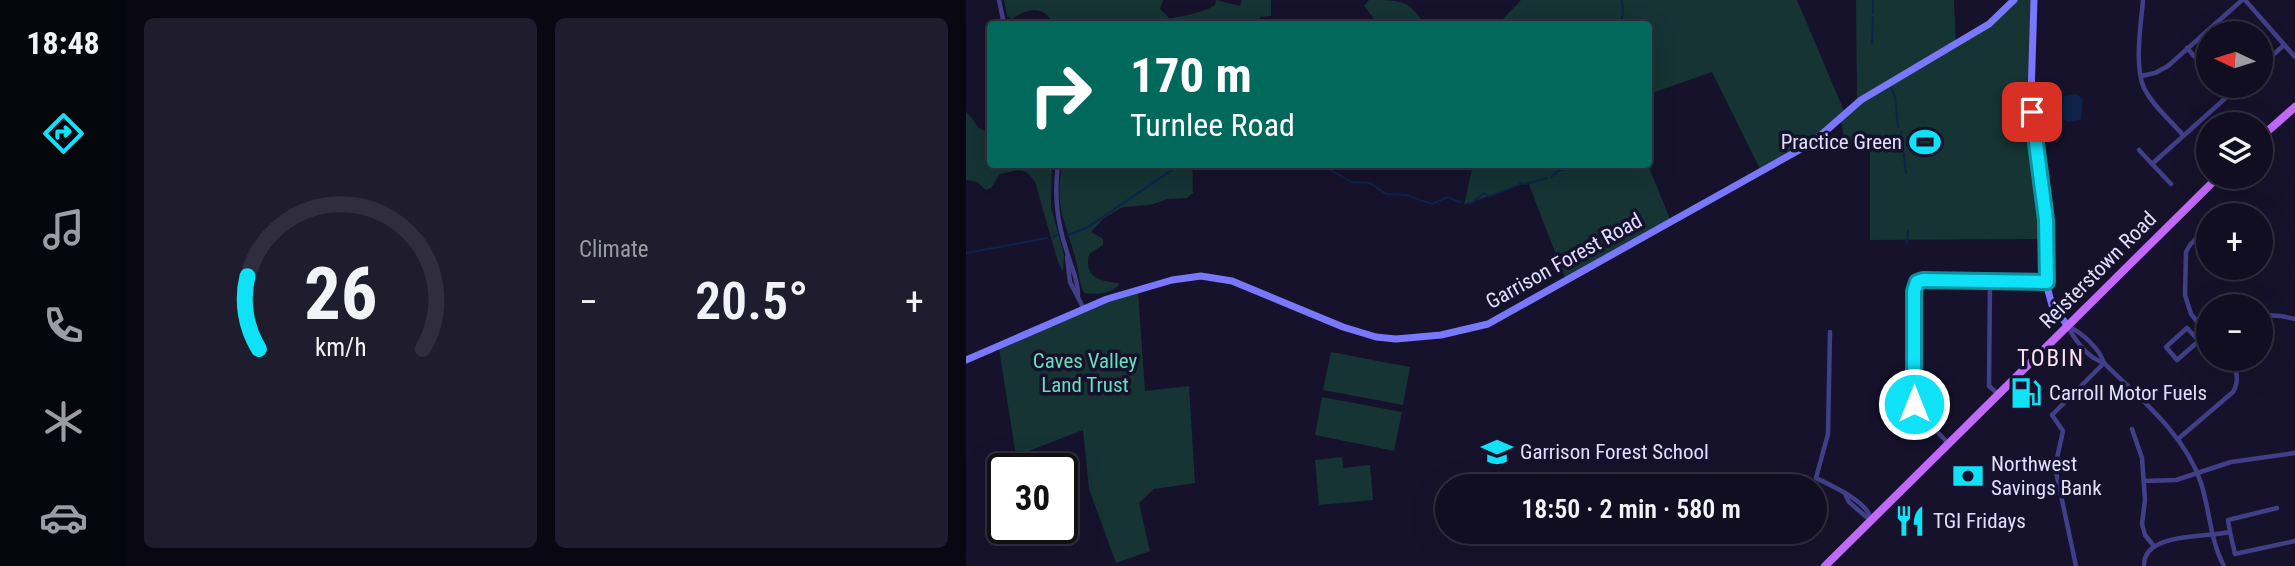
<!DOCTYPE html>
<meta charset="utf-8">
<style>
body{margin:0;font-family:"Roboto Condensed",sans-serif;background:#1e1c2d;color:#f1f3f6;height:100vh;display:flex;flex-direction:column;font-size:26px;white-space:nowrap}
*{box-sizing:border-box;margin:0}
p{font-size:23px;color:#9c9ca5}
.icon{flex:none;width:38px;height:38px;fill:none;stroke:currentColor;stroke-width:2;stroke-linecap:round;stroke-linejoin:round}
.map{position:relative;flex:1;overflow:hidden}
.sheet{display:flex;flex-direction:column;gap:18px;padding:18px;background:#090812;width:840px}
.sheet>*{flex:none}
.top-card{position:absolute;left:21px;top:21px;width:665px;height:147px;border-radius:7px;box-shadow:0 7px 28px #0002,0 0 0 2px #302e3e;background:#00695c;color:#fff;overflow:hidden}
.needle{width:46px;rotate:274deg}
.tools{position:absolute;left:1230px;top:21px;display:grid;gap:14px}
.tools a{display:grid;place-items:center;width:77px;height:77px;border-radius:50%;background:#100e20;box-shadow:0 7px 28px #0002,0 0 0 2px #302e3e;font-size:35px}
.speed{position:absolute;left:21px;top:453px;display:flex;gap:14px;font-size:35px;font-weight:700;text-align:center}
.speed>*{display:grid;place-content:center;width:91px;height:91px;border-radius:50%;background:#100e20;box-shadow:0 7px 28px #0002,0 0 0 2px #302e3e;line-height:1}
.speed .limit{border:4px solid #111;border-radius:10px;background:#fff;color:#111}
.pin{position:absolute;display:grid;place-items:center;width:60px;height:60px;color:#fff;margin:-30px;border-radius:14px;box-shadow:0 4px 10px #0006}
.me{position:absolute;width:77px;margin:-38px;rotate:0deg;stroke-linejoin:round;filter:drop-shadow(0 0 5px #0008)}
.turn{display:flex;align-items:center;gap:24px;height:147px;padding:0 28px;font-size:32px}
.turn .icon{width:91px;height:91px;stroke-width:2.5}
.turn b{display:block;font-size:49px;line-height:60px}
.big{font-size:52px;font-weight:600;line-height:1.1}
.sheet .tile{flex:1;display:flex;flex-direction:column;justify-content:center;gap:10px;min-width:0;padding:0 24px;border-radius:10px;background:#1e1c2d}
.sheet .dial{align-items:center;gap:0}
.dial svg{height:182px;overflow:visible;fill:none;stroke:#302e3e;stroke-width:7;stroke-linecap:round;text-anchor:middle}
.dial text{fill:#f1f3f6;stroke:none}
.heat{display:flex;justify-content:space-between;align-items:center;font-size:38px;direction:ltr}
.sheet .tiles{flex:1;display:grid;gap:18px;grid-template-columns:repeat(2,1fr)}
.trip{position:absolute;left:469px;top:474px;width:392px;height:70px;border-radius:35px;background:#100e20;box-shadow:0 7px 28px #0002,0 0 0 2px #302e3e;font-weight:600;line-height:70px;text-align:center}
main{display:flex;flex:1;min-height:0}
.menu{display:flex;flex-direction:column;width:126px;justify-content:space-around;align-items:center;background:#06060d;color:#9c9ca5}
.menu .icon{width:49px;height:49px}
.menu .selected{color:#0fe1f7}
.menu b{font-size:32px;color:#f1f3f6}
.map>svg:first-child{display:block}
.green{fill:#153433}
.water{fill:#0d2349}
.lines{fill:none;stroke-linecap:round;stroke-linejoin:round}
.stream{stroke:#0d2349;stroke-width:2}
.minor{stroke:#413f88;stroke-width:4.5}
.secondary{stroke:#7977fb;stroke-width:7}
.primary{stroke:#c268fa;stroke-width:8}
.route-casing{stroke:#0a92a1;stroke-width:18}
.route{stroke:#0fe1f7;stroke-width:12}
.labels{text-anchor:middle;stroke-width:7;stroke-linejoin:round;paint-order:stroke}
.poi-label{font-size:21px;fill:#e0ddfe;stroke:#16122b;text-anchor:start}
.street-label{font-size:21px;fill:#e0ddfe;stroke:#16122b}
.park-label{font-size:21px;fill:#69ddbf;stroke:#16122b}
.neighbourhood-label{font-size:23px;letter-spacing:2px;fill:#fedff3;stroke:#16122b}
</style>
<main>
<nav class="menu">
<b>18:48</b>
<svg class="icon selected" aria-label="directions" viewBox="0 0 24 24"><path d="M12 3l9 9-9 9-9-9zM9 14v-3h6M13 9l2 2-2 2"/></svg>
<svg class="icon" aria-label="music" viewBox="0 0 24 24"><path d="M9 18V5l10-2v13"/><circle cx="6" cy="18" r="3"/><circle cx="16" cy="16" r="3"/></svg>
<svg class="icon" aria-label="phone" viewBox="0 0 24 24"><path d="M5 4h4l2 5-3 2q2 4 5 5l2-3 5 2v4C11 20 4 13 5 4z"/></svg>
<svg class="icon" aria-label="climate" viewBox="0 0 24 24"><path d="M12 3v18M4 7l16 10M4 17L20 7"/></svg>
<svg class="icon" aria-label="car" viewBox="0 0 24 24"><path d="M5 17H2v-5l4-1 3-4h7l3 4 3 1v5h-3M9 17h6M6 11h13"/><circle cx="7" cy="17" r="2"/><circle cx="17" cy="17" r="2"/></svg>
</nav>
<section class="sheet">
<div class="tiles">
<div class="tile dial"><svg viewBox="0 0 100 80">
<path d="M14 69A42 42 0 1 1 86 69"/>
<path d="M14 69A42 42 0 0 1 9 37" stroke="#0fe1f7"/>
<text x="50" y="56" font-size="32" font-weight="700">26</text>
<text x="50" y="72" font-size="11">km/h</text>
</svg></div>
<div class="tile"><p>Climate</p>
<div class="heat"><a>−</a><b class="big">20.5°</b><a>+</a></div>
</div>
</div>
</section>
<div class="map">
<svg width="1329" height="566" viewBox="0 0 1329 566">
<rect width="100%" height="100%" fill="#16122b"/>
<g class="green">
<path d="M 38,0 L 197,0 L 194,9 L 203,18 C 212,18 242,11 249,5 L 250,0 L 274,6 L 276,0 L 305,0 L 305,16 L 294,17 L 292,24 L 87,24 C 79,5 60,8 46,19 L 41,16 Z"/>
<path d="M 403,0 C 435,0 443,0 458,24 L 412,24 L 398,6 Z"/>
<path d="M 555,0 L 831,0 L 878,111 L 891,100 L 890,0 L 988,0 L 990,45 L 1051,0 L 1065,0 L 1063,112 L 1076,199 L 1079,239 L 904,240 L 904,147 L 879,144 L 874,116 L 845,140 L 794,169 L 746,72 L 683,94 L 682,24 L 532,24 Z"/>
<path d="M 0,111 L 13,128 L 24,134 L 24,164 L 86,165 L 85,207 L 98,255 L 97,272 L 92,262 L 69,182 C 58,165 52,171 34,174 L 25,188 L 20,190 L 11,182 L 0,180 Z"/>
<path d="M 96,165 L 225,165 C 228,174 226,183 227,193 L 221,198 L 202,199 L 184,205 L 157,207 L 138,218 L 125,232 L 137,239 L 137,245 L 123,254 C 118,276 132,281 152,283 L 153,285 C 144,294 130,295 118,293 C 113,283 113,272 110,261 C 100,220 88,210 96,165 Z"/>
<path d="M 507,165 L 682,165 L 704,219 L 599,278 L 562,182 L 498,205 Z"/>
<path d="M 172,291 L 179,391 L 223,386 L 229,483 L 188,489 L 173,503 L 184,551 L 150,563 L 123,489 L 117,430 L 50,456 L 33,349 L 142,301 Z"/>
<path d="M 365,352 L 444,367 L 437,405 L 357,390 Z"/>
<path d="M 356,397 L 436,412 L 428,451 L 349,435 Z"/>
<path d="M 376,457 L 377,468 L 404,465 L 407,500 L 353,505 L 349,460 Z"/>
</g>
<path class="water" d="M 1111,94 L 1117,99 L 1115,120 L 1101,122 L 1097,118 L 1098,96 Z"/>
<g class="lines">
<g class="stream">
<path d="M 907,13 L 907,0"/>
<path d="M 655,24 L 657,12 L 656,0"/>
<path d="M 906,43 L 907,17"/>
<path d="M 925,88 L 929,96 L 932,127"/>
<path d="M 935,131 L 940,173"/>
<path d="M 227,164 L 235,169 L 245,164"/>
<path d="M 280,164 L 286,164"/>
<path d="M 312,164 L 316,167 L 318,164"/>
<path d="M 332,164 L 333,164"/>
<path d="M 342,164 L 363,169 L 385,182 L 404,183 L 420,194 L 440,195 L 466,204 L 481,197 L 494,202"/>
<path d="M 585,177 L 594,170 L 602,169 L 603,164"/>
<path d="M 501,203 L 506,203 L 518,193 L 523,197 C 534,191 545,190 555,183 L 560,184 L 581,178"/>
<path d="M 102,235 L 122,227 L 215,164"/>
<path d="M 87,237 L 91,235"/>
<path d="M 941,244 L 942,230"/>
<path d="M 0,253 L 81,238"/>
</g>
<g class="minor">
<path d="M 33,0 L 38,24"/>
<path d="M 1177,0 C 1175,24 1168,66 1178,88 C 1187,106 1204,120 1217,135"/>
<path d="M 1279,0 L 1329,57"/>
<path d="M 1249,24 L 1257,33"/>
<path d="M 1221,48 L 1242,72"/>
<path d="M 1295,66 L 1318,45"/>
<path d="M 1175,76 L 1189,73 L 1202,66 L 1276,0"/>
<path d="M 1254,86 L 1262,95"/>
<path d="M 1173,150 L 1205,184"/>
<path d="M 92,164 C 88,196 91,222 101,252 C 105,267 112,278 112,295"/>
<path d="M 1186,164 L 1273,86"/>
<path d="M 1252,215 L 1253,215"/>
<path d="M 1242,226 L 1224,245 L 1220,252 L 1219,295 L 1225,314 L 1242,335"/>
<path d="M 101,257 L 104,282 L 118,309"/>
<path d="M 1024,281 L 1023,386 L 1032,394"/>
<path d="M 1295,315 L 1315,316 L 1329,319"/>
<path d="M 1101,325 C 1109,340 1122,358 1138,363 C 1174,399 1219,434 1235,483 C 1244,511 1244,540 1258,566"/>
<path d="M 1104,327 C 1117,334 1133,348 1138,363"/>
<path d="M 864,332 L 862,434 L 850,478 C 866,486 901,501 905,519"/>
<path d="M 1233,341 L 1221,328 L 1200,347 L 1211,360 L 1242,333"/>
<path d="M 1166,429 L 1176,458 L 1179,500 L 1176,524 L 1179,535 L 1187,545"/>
<path d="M 1212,439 L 1267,392 C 1274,380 1271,369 1262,359"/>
<path d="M 982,443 L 949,409 L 949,291 L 951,283 L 957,280 L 1081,282"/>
<path d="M 1178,481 L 1210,480 L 1265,462 L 1329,453"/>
<path d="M 880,496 L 883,502 L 905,521"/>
<path d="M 1264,532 L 1262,520 L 1311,508"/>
<path d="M 1110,566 L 1089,467 L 1097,431 L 1086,415 L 1138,363"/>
<path d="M 1178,566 C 1177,532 1239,538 1264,532 L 1269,554 L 1329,541"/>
</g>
<g class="secondary">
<path d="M 1068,0 L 1065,96 L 1080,220 L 1081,287 L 1086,305 L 1101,325"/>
<path d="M 0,360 L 141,299 L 206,280 L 235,276 L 266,281 L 377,327 L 410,337 L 430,339 L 475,335 L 522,324 L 835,149 L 855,135 L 895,100 L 1023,24 L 1048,0"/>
</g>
<g class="primary">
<path d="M 1295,137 L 1329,107"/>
<path d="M 859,566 L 1252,177"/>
</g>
</g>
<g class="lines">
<defs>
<path id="route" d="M 948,404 L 948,291 L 951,282 L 957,280 L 1081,282 L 1080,220 L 1066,112"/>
</defs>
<use href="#route" class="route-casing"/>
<use href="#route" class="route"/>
</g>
<defs>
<symbol id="stadium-bare" viewBox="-9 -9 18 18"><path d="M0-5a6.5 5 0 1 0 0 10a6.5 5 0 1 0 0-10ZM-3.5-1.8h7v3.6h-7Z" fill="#0fe1f7" stroke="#16122b" stroke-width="2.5" paint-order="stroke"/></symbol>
<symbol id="fuel-bare" viewBox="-9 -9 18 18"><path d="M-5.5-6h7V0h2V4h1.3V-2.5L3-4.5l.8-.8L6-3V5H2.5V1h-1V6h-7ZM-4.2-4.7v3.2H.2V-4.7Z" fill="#0fe1f7" stroke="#16122b" stroke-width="2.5" paint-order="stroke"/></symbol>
<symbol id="school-bare" viewBox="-9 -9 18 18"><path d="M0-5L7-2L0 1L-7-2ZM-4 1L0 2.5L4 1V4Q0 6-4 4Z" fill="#0fe1f7" stroke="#16122b" stroke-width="2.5" paint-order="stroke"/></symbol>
<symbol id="bank-bare" viewBox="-9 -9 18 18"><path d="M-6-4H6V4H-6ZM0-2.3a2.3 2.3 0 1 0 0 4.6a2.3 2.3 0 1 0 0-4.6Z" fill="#0fe1f7" stroke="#16122b" stroke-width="2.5" paint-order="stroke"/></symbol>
<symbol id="restaurant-bare" viewBox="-9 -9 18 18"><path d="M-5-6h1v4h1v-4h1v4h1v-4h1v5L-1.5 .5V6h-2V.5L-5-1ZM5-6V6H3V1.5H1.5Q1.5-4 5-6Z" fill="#0fe1f7" stroke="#16122b" stroke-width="2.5" paint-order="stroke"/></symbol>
</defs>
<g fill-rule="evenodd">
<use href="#stadium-bare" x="937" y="120" width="44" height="44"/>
<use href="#fuel-bare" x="1038" y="371" width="44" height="44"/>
<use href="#school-bare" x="509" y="430" width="44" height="44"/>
<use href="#bank-bare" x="980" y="454" width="44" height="44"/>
<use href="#restaurant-bare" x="922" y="499" width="44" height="44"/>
</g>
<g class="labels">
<g class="poi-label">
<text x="936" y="149" text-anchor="end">Practice Green</text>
<text x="1083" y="400">Carroll Motor Fuels</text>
<text x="554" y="459">Garrison Forest School</text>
<text x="1025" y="471">Northwest<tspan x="1025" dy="24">Savings Bank</tspan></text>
<text x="967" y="528">TGI Fridays</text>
</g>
<g class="street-label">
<text transform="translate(598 261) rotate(-29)" y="7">Garrison Forest Road</text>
<text transform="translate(1132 270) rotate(-45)" y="7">Reisterstown Road</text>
</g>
<g class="park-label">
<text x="119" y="368">Caves Valley<tspan x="119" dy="24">Land Trust</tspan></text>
</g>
<g class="neighbourhood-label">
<text x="1085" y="366">TOBIN</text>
</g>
</g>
</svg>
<div class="tools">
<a><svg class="needle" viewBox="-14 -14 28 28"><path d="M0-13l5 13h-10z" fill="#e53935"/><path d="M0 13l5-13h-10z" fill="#9c9ca5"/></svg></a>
<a><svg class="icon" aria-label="layers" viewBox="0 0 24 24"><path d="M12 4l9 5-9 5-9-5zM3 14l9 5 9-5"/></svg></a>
<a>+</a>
<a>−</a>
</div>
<div class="speed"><div class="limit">30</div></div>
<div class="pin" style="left:1066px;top:112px;background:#d93025"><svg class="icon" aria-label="arrive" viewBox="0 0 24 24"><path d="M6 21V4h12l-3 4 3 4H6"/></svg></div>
<svg class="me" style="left:948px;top:404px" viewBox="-20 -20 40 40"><circle r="17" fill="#0fe1f7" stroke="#fff" stroke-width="3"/><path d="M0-11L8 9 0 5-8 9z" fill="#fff"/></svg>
<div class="trip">18:50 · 2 min · 580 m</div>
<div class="top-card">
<div class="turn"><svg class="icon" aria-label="right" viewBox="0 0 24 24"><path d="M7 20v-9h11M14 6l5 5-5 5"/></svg><div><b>170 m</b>Turnlee Road</div></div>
</div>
</div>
</main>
